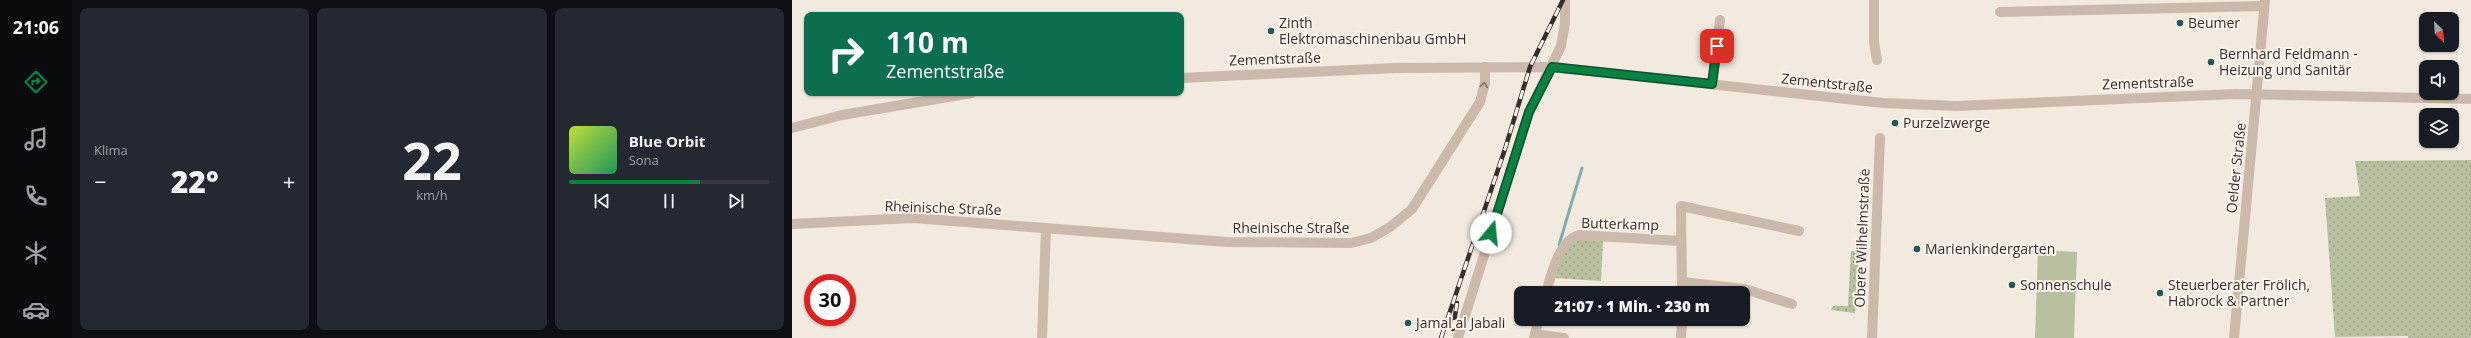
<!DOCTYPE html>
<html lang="de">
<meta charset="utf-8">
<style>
body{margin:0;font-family:"Open Sans",sans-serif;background:#242831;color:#f1f3f6;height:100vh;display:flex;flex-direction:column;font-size:15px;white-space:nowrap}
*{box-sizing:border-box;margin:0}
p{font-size:13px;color:#9ea1a6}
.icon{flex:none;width:22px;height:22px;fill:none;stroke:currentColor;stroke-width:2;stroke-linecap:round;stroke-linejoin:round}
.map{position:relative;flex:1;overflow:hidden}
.drawer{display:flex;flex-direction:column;gap:8px;padding:8px;background:#0d0f14;width:720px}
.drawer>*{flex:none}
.hud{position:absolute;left:12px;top:12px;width:380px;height:84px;border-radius:8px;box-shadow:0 1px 3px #0004;background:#0b6e4f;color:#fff;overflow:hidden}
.needle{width:26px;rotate:155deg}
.fabs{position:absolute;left:1627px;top:12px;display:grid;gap:8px}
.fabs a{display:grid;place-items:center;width:40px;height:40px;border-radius:8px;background:#171b24;box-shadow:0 1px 3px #0004;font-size:20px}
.speed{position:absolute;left:12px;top:274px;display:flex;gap:8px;font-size:20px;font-weight:700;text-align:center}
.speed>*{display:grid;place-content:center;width:52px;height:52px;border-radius:50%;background:#171b24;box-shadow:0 1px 3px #0004;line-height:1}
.speed .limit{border:6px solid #d22;background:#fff;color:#111}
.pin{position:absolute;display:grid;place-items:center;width:34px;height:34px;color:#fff;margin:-17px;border-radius:8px;box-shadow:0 2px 6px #0006}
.me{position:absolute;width:44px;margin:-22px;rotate:17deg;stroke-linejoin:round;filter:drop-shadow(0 0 3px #0008)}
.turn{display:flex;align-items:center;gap:14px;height:84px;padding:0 16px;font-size:18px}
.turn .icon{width:52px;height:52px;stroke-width:2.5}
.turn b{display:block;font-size:28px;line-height:34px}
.big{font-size:30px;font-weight:800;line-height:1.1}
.drawer .card{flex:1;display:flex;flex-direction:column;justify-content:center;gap:6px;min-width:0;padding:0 14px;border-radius:8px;background:#242831}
.drawer .dial{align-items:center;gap:0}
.dial b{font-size:52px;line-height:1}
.song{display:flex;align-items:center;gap:12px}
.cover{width:48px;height:48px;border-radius:6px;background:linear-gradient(135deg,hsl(70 70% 55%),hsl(150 70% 35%))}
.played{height:4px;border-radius:2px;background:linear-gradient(90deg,#0b8043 65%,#363941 65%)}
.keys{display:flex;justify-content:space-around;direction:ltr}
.heat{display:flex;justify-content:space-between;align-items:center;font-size:22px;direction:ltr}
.drawer .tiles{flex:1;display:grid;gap:8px;grid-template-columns:repeat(3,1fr)}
.trip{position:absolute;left:722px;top:286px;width:236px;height:40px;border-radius:8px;background:#171b24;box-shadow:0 1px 3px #0004;font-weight:800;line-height:40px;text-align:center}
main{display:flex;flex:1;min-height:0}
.tabs{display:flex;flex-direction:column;width:72px;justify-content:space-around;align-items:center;background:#090b0e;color:#9ea1a6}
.tabs .icon{width:28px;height:28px}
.tabs .on{color:#0b8043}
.tabs b{font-size:18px;color:#f1f3f6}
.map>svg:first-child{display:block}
.green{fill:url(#green-dots)}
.pitch{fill:#b7c19f}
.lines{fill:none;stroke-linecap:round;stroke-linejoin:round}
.stream{stroke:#7faeaf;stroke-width:3}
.minor{stroke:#cbb9ab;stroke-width:10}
.tertiary{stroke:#cbb9ab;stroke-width:10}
.rail-casing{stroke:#382e2a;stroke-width:4.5}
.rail{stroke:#faf3ec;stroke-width:3;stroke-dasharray:9;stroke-linecap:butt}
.oneway{stroke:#7a6d64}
.route-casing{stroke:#07532c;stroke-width:10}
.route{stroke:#0b8043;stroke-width:7}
.poi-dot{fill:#205759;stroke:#faf3ec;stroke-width:1.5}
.labels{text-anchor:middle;stroke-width:4;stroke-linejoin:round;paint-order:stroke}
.poi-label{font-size:14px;fill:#382e2a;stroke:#faf3ec;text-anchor:start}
.street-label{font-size:14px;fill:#382e2a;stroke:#faf3ec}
</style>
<main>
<nav class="tabs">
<b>21:06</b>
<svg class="icon on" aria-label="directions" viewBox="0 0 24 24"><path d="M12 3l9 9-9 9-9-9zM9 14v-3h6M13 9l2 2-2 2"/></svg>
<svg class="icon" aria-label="music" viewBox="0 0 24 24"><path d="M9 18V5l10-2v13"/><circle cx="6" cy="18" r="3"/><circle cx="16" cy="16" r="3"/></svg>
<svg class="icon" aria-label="phone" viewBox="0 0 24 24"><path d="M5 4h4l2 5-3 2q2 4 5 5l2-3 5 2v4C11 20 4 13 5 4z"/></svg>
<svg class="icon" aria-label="climate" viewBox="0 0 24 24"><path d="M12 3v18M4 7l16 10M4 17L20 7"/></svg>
<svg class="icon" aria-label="car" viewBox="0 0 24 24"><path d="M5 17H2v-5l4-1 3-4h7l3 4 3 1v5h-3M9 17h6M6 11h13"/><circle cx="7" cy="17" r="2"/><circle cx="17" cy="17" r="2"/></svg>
</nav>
<section class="drawer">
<div class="tiles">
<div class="card"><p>Klima</p>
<div class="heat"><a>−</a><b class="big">22°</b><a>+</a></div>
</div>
<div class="card dial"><b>22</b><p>km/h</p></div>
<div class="card">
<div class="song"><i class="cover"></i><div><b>Blue Orbit</b><p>Sona</p></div></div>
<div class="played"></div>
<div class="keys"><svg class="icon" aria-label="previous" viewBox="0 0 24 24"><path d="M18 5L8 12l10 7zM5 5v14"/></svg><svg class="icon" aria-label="pause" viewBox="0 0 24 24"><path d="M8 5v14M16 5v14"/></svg><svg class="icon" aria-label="next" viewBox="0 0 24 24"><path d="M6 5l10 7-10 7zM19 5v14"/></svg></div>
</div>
</div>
</section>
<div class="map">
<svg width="1679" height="338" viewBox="0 0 1679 338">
<defs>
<pattern id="green-dots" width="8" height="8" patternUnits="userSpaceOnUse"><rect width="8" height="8" fill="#b7c19f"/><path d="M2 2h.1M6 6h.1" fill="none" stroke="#969d82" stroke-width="1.8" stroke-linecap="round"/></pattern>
</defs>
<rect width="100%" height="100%" fill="#f2e9df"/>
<g class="green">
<path d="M 1679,160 L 1679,338 L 1616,338 L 1616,336 L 1543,337 L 1533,198 L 1568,196 L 1563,161 Z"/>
<rect x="1068" y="174" width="8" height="29"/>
<path d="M 1069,217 L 1075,217 L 1075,237 L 1068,237 Z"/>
<path d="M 788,239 L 811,241 L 809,281 L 762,278 L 774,247 Z"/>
<path d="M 1059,251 L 1075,252 L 1075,261 L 1066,261 L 1063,313 L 1039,310 L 1041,306 L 1056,306 Z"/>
</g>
<path class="pitch" d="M 1246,250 L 1285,252 L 1282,338 L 1243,338 Z"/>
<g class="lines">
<path class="stream" d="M 767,245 L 790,168"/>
<g class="minor">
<path d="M 1082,0 L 1082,42 L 1085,60"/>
<path d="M 1208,12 L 1472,6"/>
<path d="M 920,84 L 928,20"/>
<path d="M 0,224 L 121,218 L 435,242 L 559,243 L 579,238 L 598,227 L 620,209 L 688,102 L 693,83 L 693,67"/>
<path d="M 890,282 L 953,289 L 1000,304"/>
<path d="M 754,293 C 759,275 767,240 787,235 L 889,241"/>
<path d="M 890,293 L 889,206 L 1007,231"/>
<path d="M 743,334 L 772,338"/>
<path d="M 250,338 L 254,228"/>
<path d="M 666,338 L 737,112 L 769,46 L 773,23 L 773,0"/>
<path d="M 742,338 L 747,319"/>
<path d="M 889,338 L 890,319"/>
<path d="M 1080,338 L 1088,138"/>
</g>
<g class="tertiary">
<path d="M 389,78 L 603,68 L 760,67 L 1091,103 L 1165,106 L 1444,94 L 1679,99"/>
<path d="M 0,128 L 50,115 L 180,93"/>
<path d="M 1442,338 L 1473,0"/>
</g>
<defs>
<g id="rail">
<path d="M 661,329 L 665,303"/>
<path d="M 649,338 L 713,149 L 738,67 L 771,0"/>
</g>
</defs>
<use href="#rail" class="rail-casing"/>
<use href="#rail" class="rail"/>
</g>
<defs><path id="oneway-chevron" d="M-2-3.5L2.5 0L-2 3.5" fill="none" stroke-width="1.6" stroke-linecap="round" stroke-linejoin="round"/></defs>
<use class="oneway" href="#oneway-chevron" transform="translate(692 85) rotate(-82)"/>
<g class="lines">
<defs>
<path id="route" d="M 699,233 L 737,112 L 760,67 L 920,84 L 925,46"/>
</defs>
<use href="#route" class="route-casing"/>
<use href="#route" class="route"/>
</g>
<g class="poi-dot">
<circle cx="1388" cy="23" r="4"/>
<circle cx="479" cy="31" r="4"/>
<circle cx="1419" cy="62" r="4"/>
<circle cx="1103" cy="123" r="4"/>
<circle cx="1125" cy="249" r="4"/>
<circle cx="1220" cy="285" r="4"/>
<circle cx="1368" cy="293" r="4"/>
<circle cx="616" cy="323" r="4"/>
</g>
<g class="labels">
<g class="poi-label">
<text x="487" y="28">Zinth<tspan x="487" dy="16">Elektromaschinenbau GmbH</tspan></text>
<text x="1396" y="28">Beumer</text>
<text x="1427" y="59">Bernhard Feldmann -<tspan x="1427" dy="16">Heizung und Sanitär</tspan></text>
<text x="1111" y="128">Purzelzwerge</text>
<text x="1133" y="254">Marienkindergarten</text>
<text x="1228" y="290">Sonnenschule</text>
<text x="1376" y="290">Steuerberater Frölich,<tspan x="1376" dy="16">Habrock &amp; Partner</tspan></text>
<text x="624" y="328">Jamal al Jabali</text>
</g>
<g class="street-label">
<text transform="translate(483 59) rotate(-2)" y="5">Zementstraße</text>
<text transform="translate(1035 83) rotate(6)" y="5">Zementstraße</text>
<text transform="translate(1356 83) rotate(-2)" y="5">Zementstraße</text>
<text transform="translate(1444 168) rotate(-84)" y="5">Oelder Straße</text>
<text transform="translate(151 208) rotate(2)" y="5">Rheinische Straße</text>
<text transform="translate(828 224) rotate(2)" y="5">Butterkamp</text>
<text x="499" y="233">Rheinische Straße</text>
<text transform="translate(1070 238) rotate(-88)" y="5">Obere Wilhelmstraße</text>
</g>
</g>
</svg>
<div class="fabs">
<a><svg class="needle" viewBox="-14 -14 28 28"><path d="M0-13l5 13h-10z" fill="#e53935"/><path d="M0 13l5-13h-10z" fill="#9ea1a6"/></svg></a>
<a><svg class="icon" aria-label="sound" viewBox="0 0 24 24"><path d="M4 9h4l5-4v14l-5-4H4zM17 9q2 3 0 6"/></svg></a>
<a><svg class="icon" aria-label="layers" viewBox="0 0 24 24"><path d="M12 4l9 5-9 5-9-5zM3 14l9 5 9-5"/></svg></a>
</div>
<div class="speed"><div class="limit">30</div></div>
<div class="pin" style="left:925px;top:46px;background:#d93025"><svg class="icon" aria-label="arrive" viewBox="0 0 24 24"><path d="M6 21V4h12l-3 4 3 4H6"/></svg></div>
<svg class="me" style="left:699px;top:233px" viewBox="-20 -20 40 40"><circle r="19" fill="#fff"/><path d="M0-13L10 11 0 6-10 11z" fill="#0b8043"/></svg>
<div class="trip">21:07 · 1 Min. · 230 m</div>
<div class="hud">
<div class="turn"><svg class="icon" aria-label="right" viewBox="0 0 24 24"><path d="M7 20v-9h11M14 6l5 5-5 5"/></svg><div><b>110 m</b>Zementstraße</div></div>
</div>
</div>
</main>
